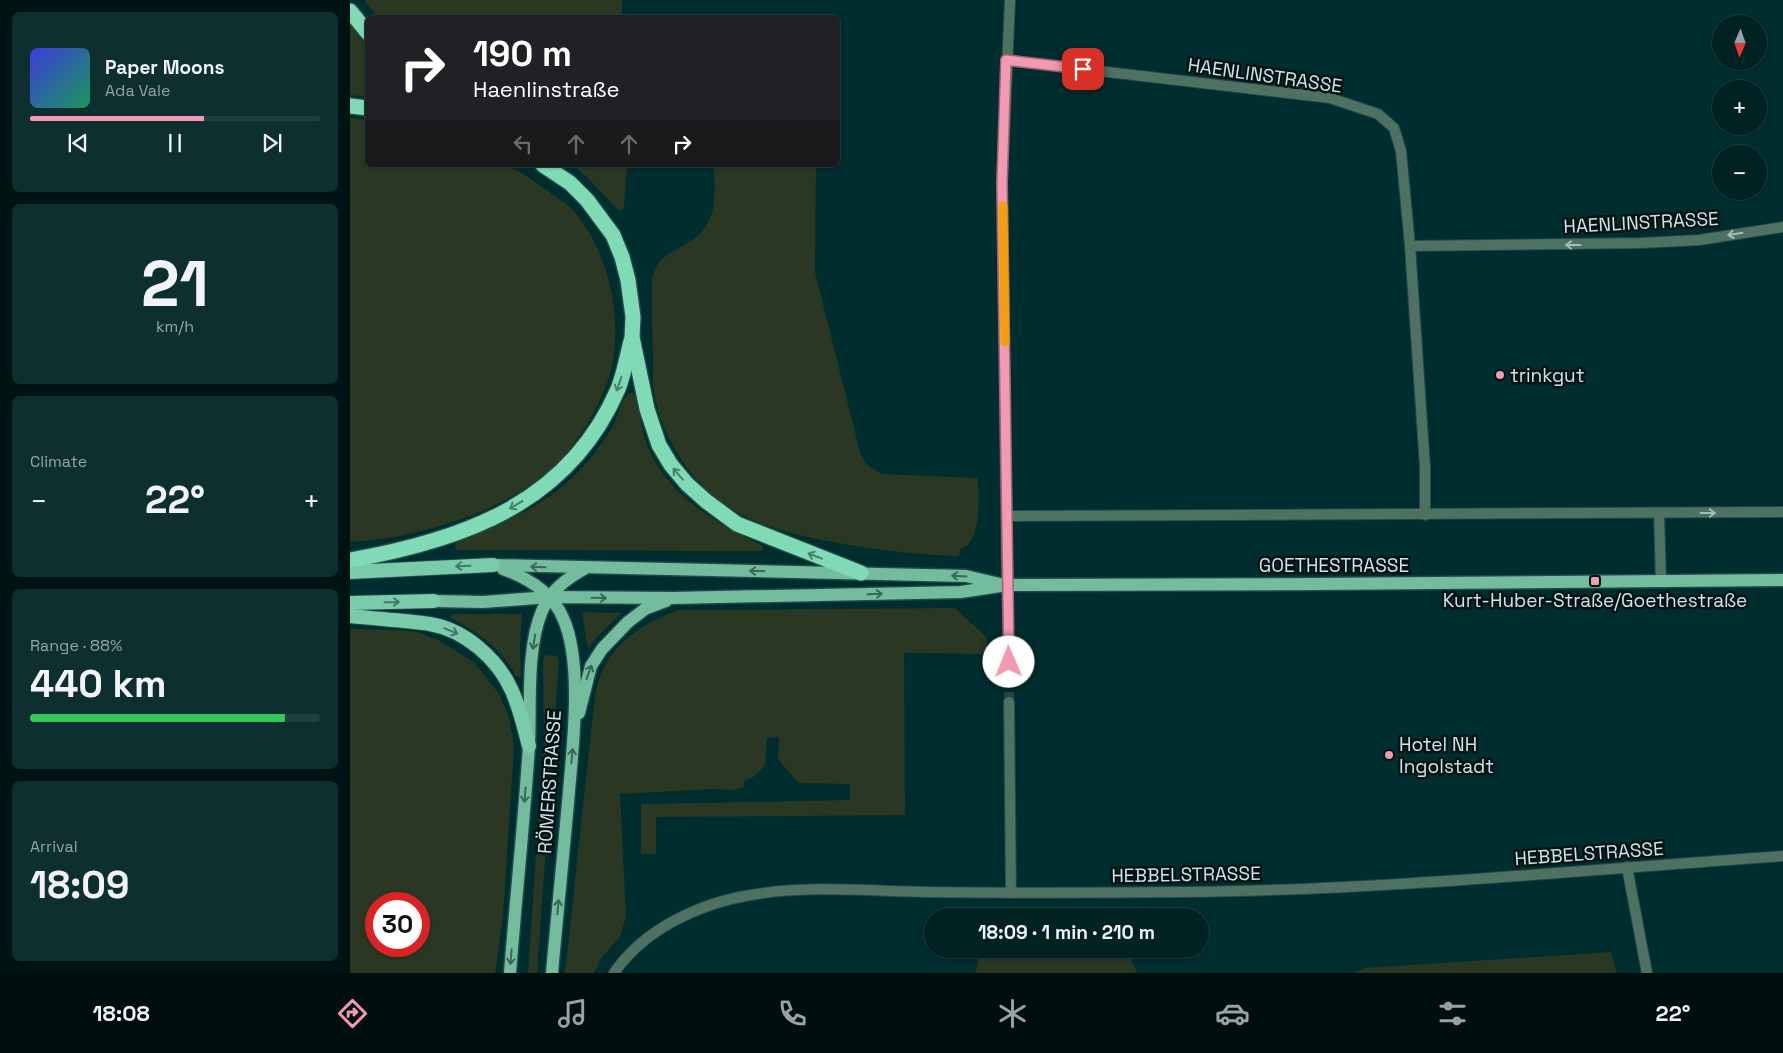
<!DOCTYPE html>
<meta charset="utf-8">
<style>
body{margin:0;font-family:"Space Grotesk",sans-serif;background:#0e2f2f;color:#f1f3f6;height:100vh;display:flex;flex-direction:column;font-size:19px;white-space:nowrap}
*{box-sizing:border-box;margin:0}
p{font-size:16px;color:#95a4a5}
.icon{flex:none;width:28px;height:28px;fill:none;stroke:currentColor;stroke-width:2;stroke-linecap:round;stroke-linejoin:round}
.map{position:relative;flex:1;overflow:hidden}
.side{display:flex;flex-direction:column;gap:12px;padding:12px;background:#001313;width:350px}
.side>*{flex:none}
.top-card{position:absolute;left:15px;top:15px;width:475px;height:152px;border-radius:8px;box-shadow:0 1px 4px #0004,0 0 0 1px #223f40;background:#202124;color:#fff;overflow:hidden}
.needle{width:32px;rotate:182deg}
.buttons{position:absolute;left:1362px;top:15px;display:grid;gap:10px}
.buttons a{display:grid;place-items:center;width:55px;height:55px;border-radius:50%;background:#022;box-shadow:0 1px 4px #0004,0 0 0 1px #223f40;font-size:25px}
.speed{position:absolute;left:15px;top:892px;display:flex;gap:10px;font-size:25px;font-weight:700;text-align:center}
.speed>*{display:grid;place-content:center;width:65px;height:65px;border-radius:50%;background:#022;box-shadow:0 1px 4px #0004,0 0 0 1px #223f40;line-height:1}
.speed .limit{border:8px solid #d22;background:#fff;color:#111}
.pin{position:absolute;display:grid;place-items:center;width:42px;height:42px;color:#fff;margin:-21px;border-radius:10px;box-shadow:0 2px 8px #0006}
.me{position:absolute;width:55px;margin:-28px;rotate:359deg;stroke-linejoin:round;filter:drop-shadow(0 0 4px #0008)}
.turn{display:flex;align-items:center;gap:18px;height:105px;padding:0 25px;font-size:22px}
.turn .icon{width:65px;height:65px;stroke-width:2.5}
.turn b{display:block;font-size:35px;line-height:42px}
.lanes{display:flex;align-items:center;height:48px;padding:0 25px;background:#0003;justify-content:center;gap:25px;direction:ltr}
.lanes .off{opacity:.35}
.big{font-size:38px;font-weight:700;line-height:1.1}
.side .widget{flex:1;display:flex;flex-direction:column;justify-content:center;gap:8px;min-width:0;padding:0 18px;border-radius:8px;background:#0e2f2f}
.side .dial{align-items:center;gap:0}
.dial b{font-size:65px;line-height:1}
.song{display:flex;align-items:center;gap:15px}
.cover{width:60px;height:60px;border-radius:8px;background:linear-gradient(135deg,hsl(240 70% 55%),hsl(150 70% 35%))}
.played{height:5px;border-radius:2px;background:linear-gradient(90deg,#f19ab2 60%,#223f40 60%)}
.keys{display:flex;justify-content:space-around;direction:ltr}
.heat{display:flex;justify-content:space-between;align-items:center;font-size:28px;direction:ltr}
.charge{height:8px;border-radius:4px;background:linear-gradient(90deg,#34c759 88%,#223f40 0)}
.trip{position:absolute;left:574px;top:908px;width:285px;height:50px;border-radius:25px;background:#022;box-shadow:0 1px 4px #0004,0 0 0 1px #223f40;font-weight:700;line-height:50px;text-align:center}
.dock{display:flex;height:80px;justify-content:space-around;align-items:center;background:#000e0e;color:#95a4a5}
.dock .icon{width:35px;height:35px}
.dock .selected{color:#f19ab2}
.dock b{font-size:22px;color:#f1f3f6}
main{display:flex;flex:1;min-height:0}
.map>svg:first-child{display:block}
.green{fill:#2a3722;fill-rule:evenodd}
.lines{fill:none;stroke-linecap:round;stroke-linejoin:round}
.minor-tunnel{stroke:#1f4949;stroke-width:10;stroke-dasharray:10 5;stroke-linecap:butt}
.minor-casing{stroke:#214a4b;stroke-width:12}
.tertiary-casing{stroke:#214a4b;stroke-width:12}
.primary-casing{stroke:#214a4b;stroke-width:15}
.trunk-casing{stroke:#214a4b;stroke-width:16}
.motorway-casing{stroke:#214a4b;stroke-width:18}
.minor{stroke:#4f7162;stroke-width:10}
.tertiary{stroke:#4f7162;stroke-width:10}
.primary{stroke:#73bc9e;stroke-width:12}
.trunk{stroke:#7acbaa;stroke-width:14}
.motorway{stroke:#81dab6;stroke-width:15}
.oneway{stroke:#a2bcb7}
.oneway2{stroke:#48806d}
.oneway3{stroke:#447866}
.oneway4{stroke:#3b6758}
.route-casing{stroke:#9d6474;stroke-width:12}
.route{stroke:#f19ab2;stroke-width:9}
.slow{stroke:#f59e0b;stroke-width:9}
.poi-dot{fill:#f19ab2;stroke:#031213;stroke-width:2}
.labels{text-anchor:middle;stroke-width:5;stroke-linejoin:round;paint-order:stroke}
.street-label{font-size:19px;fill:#cfe5e5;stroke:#031213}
.poi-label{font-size:19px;fill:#cfe5e5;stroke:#031213;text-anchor:start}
</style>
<main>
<section class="side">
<div class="widget">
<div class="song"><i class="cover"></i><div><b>Paper Moons</b><p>Ada Vale</p></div></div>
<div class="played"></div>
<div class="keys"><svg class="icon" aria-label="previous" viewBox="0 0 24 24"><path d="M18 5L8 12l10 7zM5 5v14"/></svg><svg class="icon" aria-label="pause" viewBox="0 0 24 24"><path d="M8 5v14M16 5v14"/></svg><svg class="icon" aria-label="next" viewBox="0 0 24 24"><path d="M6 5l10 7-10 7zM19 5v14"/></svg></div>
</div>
<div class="widget dial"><b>21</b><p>km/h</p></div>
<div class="widget"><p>Climate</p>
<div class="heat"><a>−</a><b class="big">22°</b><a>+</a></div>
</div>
<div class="widget"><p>Range · 88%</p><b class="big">440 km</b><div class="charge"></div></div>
<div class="widget"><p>Arrival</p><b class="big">18:09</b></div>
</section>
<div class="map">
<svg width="1433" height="973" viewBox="0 0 1433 973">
<rect width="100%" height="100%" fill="#002d2e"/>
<g class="green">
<path d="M 14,0 L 272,0 L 272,17 L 28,17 Z"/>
<path d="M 0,23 L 17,43 L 17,97 L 0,95 Z"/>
<path d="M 0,118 L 17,120 L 18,165 C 50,165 83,165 116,165 C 128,165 142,163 154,165 C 167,168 188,184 199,192 C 206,197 215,202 221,208 C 258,248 274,318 261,371 C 253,399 237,428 218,451 C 172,508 72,538 0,542 Z"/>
<path d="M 223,165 L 277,165 L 274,208 L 271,210 L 267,209 L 239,179 Z"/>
<path d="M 364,165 L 466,165 L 465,272 L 511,456 L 520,467 L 532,474 L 628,478 C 628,496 633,543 610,549 L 609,556 C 573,555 537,551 500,545 C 469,540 438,534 408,522 C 354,501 314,450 304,392 C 302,381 303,369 303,358 C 302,332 302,305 302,279 C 310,242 347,254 361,216 C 366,203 364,179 364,165 Z"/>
<path d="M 281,392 L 285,395 C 291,415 291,435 301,454 C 324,499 367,524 411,545 L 413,547 L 411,551 L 108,550 L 106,549 L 105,544 L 107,542 C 164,519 208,501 246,451 C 252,443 258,434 263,426 C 269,415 270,399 281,392 Z"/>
<path d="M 605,608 L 637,638 L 637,654 L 554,653 L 555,815 L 306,817 L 306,854 L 291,854 L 291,804 L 500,800 L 500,784 L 448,783 L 428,759 L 429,737 L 417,738 L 415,766 L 402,778 L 395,780 L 393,787 L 382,790 L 364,789 L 270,794 L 276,917 L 270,937 L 252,957 L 244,973 L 215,973 L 243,714 C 244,704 245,693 248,683 C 259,645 293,622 329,610 Z"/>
<path d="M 232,612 L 271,613 L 245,639 L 238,649 Z"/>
<path d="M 102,614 L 172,614 L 170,645 L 171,677 L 166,676 C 152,649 128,632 101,618 Z"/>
<path d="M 0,629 L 49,630 L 67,632 L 90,641 L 125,663 L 149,694 L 159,717 L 164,747 L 153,916 L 145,973 L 0,973 ZM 26,904 L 69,904 L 69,946 L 26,946 Z"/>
<path d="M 195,655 L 207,656 L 209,660 L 187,973 L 178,973 L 194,737 L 193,659 Z"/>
<path d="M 787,911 L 789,916 L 643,916 L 645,912 Z"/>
<path d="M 632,949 L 777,949 L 787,973 L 625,973 Z"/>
<path d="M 1261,952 L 1267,973 L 1005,973 L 1014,968 Z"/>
</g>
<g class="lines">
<path class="minor-tunnel" d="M 659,662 L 659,702"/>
<defs>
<g id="minor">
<path d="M 656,60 L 980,98 L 1028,114 L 1044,128 L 1051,151 L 1060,246 L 1075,467 L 1075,515"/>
<path d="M 1060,246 L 1291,243 L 1349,240 L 1433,227"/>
<path d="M 1309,513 L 1311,581"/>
<path d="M 656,516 L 1433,512"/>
<path d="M 657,585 L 659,662"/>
<path d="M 659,702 L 661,893"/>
<path d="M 1277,867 L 1297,973"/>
<path d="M 264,973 C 294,929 350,903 401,895 C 456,885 519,891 575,892 C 661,893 747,893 833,892 C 1034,890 1233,870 1433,856"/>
</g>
<path id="tertiary" d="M 657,585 L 652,183 L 660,0"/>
<g id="primary">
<path d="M 143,565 L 616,576 L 650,584"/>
<path d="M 153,569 C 178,578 202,592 213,618 C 234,664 222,752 218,803 C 213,859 207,916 202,973"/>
<path d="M 84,601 L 133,602 L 200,597 L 323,598 L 611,592 L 657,585 L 965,584 L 1433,580"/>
<path d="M 229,713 L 241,666 L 252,649 L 278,622 L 295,609 L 316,601"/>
<path d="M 160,973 C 166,897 174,822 179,746 C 181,705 176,649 192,611 C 200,591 216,579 234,569"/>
</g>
<g id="trunk">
<path d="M 0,572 L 143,565"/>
<path d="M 0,603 L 84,601"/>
<path d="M 0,616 C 26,619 53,620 80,624 C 115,630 148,659 162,691 C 170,709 174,727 179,746"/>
</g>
<g id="motorway">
<path d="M 0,11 L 18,33"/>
<path d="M 0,106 L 18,108"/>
<path d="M 193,165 L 220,183 L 237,200 L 263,235 L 272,257 L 278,280 L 283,317 L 282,337 L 297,409 L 309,445 L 321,465 L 337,484 L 356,501 L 387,524 L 511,573"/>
<path d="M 0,560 C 114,540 219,503 268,389 C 274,374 277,357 281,341"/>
</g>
</defs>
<use href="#minor" class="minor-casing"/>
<use href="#tertiary" class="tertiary-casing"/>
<use href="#primary" class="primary-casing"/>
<use href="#trunk" class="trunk-casing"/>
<use href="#motorway" class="motorway-casing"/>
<use href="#minor" class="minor"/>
<use href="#tertiary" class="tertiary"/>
<use href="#primary" class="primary"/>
<use href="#trunk" class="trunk"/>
<use href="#motorway" class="motorway"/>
</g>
<defs><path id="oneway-shaft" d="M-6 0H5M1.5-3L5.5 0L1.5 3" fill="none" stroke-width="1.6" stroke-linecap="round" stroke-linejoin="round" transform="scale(1.25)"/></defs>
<g class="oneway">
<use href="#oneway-shaft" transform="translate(1385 234) rotate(171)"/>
<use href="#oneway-shaft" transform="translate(1223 245) rotate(180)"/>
<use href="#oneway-shaft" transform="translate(1358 513)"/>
</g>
<g class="oneway2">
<use href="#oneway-shaft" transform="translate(269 384) rotate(109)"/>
<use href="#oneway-shaft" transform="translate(328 474) rotate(-131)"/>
<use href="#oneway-shaft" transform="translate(166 505) rotate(149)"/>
<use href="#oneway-shaft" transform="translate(465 556) rotate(-159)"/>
</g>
<g class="oneway3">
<use href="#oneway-shaft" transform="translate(113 566) rotate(178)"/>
<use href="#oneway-shaft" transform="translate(42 602) rotate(-1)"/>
<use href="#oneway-shaft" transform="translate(101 631) rotate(22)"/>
</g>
<g class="oneway4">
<use href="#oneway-shaft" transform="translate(188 567) rotate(-178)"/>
<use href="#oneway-shaft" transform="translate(407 571) rotate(-179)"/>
<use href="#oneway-shaft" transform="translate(609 576) rotate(-177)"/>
<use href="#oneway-shaft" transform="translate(525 594) rotate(-2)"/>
<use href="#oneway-shaft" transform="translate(249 598) rotate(1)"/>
<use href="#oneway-shaft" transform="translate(184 642) rotate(99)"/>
<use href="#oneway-shaft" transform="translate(239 672) rotate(-70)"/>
<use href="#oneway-shaft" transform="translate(222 756) rotate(-85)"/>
<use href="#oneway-shaft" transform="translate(175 795) rotate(95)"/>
<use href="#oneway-shaft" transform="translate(208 907) rotate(-85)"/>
<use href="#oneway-shaft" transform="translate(161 957) rotate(95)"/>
</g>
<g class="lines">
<defs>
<path id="route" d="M 659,662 L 652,183 L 656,60 L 733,69"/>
</defs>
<use href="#route" class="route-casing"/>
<use href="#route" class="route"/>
<path class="slow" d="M 653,206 L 655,342"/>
</g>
<g class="poi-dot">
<circle cx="1150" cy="375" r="5"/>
<rect x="1240" y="576" width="10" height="10" rx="2.5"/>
<circle cx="1039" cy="755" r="5"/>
</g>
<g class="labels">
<g class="street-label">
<text transform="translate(915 75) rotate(8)" y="7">HAENLINSTRASSE</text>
<text transform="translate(1291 222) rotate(-3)" y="7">HAENLINSTRASSE</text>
<text x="984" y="572">GOETHESTRASSE</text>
<text transform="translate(199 782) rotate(-86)" y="7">RÖMERSTRASSE</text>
<text transform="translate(1239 853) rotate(-4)" y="7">HEBBELSTRASSE</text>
<text transform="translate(836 874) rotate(-1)" y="7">HEBBELSTRASSE</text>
</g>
<g class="poi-label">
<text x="1160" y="382">trinkgut</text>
<text x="1245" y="607" text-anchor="middle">Kurt-Huber-Straße/Goethestraße</text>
<text x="1049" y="751">Hotel NH<tspan x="1049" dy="22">Ingolstadt</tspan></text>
</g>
</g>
</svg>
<div class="buttons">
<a><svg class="needle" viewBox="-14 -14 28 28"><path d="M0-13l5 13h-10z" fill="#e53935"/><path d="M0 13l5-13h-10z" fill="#95a4a5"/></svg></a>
<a>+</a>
<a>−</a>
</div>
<div class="speed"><div class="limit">30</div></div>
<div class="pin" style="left:733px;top:69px;background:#d93025"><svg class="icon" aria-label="arrive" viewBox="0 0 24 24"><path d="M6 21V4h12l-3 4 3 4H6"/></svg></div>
<svg class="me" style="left:659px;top:662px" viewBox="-20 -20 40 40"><circle r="19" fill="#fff"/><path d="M0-13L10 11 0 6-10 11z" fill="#f19ab2"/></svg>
<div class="trip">18:09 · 1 min · 210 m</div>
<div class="top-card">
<div class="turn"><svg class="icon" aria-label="right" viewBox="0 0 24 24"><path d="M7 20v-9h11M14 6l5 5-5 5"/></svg><div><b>190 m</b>Haenlinstraße</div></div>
<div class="lanes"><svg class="icon off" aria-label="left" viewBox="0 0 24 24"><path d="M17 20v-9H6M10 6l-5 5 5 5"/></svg><svg class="icon off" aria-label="ahead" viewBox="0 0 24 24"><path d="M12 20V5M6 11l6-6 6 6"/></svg><svg class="icon off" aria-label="ahead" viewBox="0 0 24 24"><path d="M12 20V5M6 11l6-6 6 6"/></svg><svg class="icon" aria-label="right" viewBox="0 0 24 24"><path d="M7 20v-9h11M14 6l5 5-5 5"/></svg></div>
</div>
</div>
</main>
<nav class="dock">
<b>18:08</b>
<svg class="icon selected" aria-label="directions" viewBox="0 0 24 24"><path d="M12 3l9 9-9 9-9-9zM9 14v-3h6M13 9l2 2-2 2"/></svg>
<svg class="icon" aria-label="music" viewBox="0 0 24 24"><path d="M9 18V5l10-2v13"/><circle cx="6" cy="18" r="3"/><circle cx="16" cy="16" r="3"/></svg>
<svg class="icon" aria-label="phone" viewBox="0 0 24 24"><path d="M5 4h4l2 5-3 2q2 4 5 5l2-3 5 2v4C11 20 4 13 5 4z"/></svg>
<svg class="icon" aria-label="climate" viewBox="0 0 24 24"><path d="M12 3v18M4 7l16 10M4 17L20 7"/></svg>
<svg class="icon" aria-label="car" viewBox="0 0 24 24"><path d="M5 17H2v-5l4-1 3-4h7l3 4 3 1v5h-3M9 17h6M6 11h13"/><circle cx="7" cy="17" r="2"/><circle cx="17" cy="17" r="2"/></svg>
<svg class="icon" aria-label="filters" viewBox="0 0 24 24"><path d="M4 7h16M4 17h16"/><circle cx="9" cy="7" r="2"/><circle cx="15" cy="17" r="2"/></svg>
<b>22°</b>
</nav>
